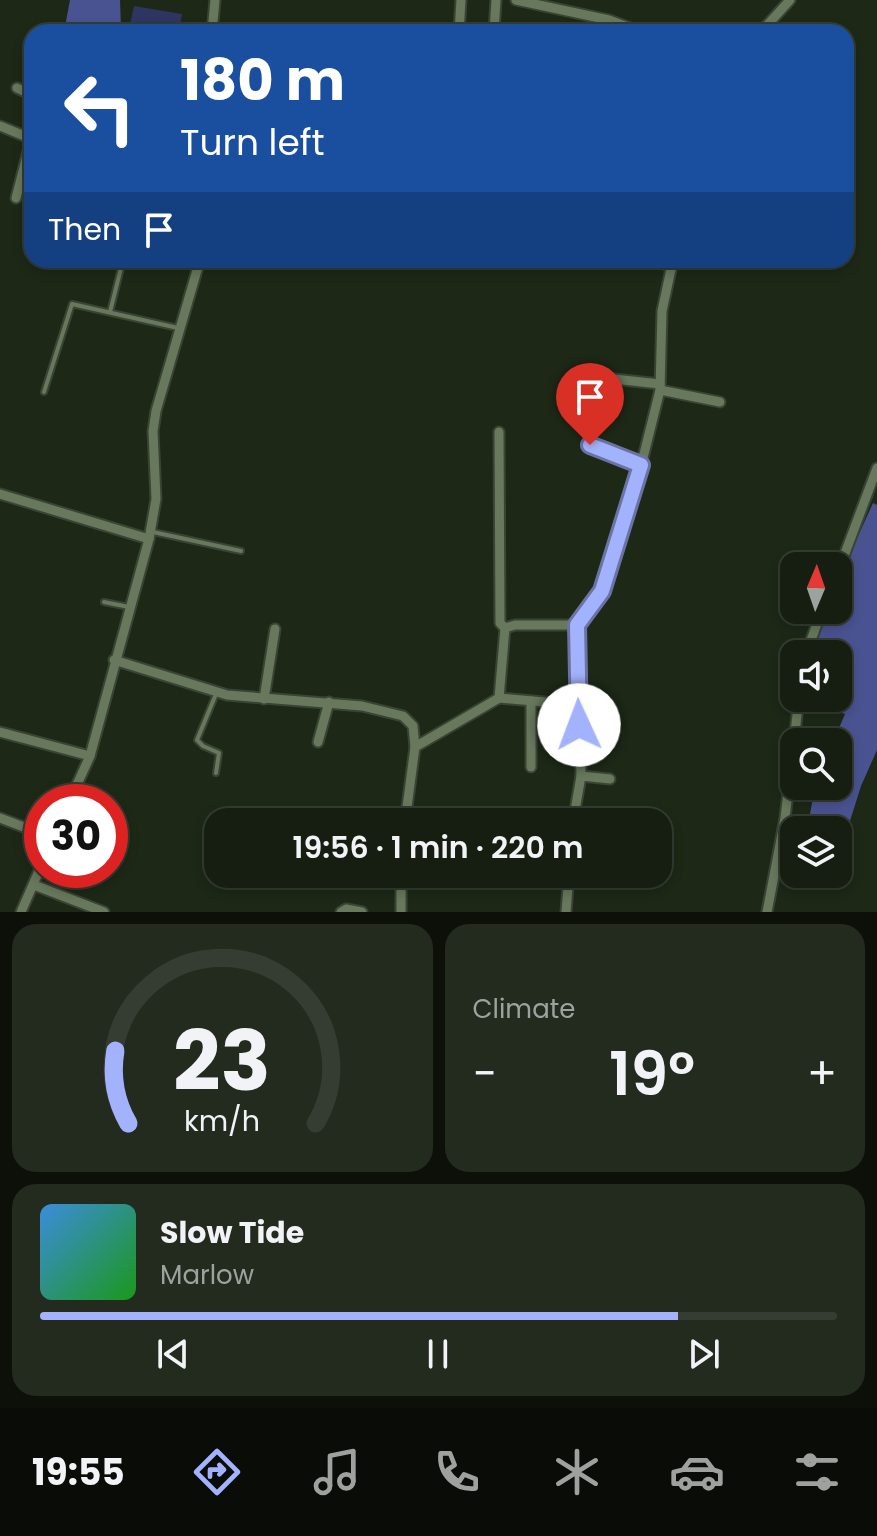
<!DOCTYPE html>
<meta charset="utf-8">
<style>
body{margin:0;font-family:Poppins,sans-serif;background:#232b1f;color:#f1f3f6;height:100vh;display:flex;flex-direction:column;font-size:30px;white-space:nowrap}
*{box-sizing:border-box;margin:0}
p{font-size:26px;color:#9ea29f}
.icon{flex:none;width:44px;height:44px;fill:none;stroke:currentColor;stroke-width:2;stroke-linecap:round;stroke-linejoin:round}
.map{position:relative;height:912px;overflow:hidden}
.side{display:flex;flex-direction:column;gap:12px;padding:12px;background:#0c1009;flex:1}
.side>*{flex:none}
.banner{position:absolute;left:24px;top:24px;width:830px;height:244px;border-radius:24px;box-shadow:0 4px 12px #0003,0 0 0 2px #353c31;background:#1a4fa0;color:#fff;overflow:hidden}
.needle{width:52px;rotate:2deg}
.tools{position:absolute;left:780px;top:552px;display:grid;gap:16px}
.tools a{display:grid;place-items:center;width:72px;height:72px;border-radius:16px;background:#161e11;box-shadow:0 4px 12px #0003,0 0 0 2px #353c31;font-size:40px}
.speed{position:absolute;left:24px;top:784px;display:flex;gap:16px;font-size:40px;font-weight:700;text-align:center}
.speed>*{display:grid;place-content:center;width:104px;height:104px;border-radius:50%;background:#161e11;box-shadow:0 4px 12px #0003,0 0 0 2px #353c31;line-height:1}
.speed .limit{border:12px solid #d22;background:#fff;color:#111}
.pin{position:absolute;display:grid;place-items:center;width:68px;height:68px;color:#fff;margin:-82px -34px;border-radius:50% 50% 50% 0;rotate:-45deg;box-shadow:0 0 8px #0007}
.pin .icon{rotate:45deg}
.me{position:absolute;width:88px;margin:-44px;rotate:358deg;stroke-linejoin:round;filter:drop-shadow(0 0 6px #0008)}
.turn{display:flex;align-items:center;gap:28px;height:168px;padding:0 24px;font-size:36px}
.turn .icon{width:104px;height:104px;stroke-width:2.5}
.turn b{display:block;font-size:56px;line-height:68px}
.then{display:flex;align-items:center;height:76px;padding:0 24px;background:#0003;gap:16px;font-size:30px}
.big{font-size:60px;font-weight:600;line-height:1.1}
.side .tile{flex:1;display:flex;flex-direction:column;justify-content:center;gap:12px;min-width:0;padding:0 28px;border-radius:24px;background:#232b1f}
.side .dial{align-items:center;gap:0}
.dial svg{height:208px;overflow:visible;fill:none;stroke:#353c31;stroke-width:7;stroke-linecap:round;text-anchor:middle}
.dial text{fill:#f1f3f6;stroke:none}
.song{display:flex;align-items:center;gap:24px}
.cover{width:96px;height:96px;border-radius:12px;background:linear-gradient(135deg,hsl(210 70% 55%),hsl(120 70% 35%))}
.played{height:8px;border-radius:4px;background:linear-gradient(90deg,#a3b2fd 80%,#353c31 80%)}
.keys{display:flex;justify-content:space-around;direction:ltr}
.heat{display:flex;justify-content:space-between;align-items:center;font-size:44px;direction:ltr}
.side .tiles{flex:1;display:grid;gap:12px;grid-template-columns:1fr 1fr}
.tile:last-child{grid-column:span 2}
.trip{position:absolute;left:204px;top:808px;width:468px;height:80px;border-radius:24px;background:#161e11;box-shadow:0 4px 12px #0003,0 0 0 2px #353c31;font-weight:600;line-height:80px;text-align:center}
.tabs{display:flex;height:128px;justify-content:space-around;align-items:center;background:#090c07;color:#9ea29f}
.tabs .icon{width:56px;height:56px}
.tabs .on{color:#a3b2fd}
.tabs b{font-size:36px;color:#f1f3f6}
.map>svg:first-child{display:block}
.green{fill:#2f3561}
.forest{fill:#495391}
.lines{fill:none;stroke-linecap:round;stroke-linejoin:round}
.lane-casing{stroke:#3a4434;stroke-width:8}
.street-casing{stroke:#3a4434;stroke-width:13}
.lane{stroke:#67785d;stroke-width:4}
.street{stroke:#67785d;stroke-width:9}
.route-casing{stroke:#6a74a4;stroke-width:20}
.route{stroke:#a3b2fd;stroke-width:14}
</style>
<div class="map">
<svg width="877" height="912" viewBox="0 0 877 912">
<rect width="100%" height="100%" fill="#1d2817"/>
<path class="green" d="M 134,6 L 182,14 L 179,32 L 129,29 Z"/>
<g class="forest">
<path d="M 70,0 L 120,0 L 121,28 L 142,32 L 64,32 Z"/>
<path d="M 873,503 L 877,505 L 877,750 L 861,786 L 838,859 L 838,830 L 807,830 L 815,787 L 838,786 L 838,742 L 833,742 L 845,714 L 822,707 L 821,698 L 838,698 L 838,654 L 807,654 L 825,610 L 838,610 L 838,580 Z"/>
</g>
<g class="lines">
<defs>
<g id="lane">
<path d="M 110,312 L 123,260"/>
<path d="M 44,392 L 72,304 L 178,328"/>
<path d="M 153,532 L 241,551"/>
<path d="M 104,602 L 129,607"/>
<path d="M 216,694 L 197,740 L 203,746 L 219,753 L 216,773"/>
<path d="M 379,820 L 383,822"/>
</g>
<g id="street">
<path d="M 516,0 L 609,20 L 641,32"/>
<path d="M 212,32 L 215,0"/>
<path d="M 459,32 L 461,0"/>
<path d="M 494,32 L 496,0"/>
<path d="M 761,32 L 790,0"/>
<path d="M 17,88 L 32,95"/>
<path d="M 0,126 L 32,139"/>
<path d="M 16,198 L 32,136"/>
<path d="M 655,260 L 671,267"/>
<path d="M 595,377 L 660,384"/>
<path d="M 660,390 L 720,402"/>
<path d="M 499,432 L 500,623 L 505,628"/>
<path d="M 590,445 L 641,465"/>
<path d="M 0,494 L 149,539"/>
<path d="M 838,572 L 877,468"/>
<path d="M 806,654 L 822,610"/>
<path d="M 114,660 L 227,695 L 362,706 L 403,716 L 413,726 L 415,747 L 405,822"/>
<path d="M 499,698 L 578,705"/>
<path d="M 264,699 L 275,629"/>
<path d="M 0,732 L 90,756"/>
<path d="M 318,742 L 329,702"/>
<path d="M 415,747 L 499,698 L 505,628 L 515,625 L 577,625"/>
<path d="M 531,767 L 531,701"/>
<path d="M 581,776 L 610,779"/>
<path d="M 69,802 L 90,756 L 149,539 L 156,499 L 153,431 L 156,411 L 200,260"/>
<path d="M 0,818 L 42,834"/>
<path d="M 573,822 L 581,776 L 577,625 L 602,591 L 635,490 L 660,390 L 662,311 L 673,260"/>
<path d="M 110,854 L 113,855"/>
<path d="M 34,885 L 104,912"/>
<path d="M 21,912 L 42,864"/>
<path d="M 341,912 L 346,909 L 362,912"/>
<path d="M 401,912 L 401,874"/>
<path d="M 566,912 L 569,874"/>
<path d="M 767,912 L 785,818 L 799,698"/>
</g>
</defs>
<use href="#lane" class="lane-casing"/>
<use href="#street" class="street-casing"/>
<use href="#lane" class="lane"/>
<use href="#street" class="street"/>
</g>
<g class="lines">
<defs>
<path id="route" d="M 579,725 L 577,625 L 602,591 L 641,465 L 590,445"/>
</defs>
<use href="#route" class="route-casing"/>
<use href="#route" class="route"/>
</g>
</svg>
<div class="tools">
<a><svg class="needle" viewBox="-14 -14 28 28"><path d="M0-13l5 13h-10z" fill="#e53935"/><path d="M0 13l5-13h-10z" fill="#9ea29f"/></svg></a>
<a><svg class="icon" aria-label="sound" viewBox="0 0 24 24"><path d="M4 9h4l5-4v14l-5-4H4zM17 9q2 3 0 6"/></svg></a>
<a><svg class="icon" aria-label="search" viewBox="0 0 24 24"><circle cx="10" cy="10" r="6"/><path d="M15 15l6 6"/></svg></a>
<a><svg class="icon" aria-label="layers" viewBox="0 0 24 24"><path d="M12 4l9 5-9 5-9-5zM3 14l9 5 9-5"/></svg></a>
</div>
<div class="speed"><div class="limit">30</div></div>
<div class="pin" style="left:590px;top:445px;background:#d93025"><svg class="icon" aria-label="arrive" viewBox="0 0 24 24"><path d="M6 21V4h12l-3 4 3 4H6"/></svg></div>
<svg class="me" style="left:579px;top:725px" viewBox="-20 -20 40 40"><circle r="19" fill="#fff"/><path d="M0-13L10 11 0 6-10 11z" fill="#a3b2fd"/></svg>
<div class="trip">19:56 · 1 min · 220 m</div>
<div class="banner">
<div class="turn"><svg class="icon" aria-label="left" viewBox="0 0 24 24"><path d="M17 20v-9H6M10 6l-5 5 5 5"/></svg><div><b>180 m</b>Turn left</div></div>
<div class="then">Then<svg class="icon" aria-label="arrive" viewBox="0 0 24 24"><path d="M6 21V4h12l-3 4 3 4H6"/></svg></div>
</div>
</div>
<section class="side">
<div class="tiles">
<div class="tile dial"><svg viewBox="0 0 100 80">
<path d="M14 69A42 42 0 1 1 86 69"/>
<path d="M14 69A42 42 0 0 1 9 41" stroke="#a3b2fd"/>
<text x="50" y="56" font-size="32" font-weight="700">23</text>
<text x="50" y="72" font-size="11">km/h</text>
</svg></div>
<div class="tile"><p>Climate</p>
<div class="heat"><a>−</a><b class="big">19°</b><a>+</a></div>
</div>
<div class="tile">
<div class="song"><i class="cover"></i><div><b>Slow Tide</b><p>Marlow</p></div></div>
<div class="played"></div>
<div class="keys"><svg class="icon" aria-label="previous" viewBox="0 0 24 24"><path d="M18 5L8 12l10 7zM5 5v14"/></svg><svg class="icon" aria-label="pause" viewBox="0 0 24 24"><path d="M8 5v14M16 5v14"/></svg><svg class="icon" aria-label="next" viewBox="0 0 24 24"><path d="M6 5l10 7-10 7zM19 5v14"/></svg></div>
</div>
</div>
</section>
<nav class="tabs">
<b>19:55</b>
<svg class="icon on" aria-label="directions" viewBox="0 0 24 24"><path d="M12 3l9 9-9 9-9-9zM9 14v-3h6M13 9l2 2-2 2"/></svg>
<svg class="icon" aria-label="music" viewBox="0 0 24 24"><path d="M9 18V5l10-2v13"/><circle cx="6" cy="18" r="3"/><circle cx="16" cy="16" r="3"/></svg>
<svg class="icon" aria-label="phone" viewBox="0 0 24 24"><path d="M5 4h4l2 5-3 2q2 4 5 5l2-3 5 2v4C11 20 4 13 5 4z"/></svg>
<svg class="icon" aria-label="climate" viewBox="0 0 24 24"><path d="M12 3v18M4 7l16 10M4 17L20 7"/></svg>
<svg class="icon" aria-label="car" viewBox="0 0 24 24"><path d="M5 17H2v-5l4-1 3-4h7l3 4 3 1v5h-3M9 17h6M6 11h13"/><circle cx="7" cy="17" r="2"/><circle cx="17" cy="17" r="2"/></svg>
<svg class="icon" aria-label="filters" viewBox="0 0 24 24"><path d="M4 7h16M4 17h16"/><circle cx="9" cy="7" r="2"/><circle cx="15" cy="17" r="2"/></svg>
</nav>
